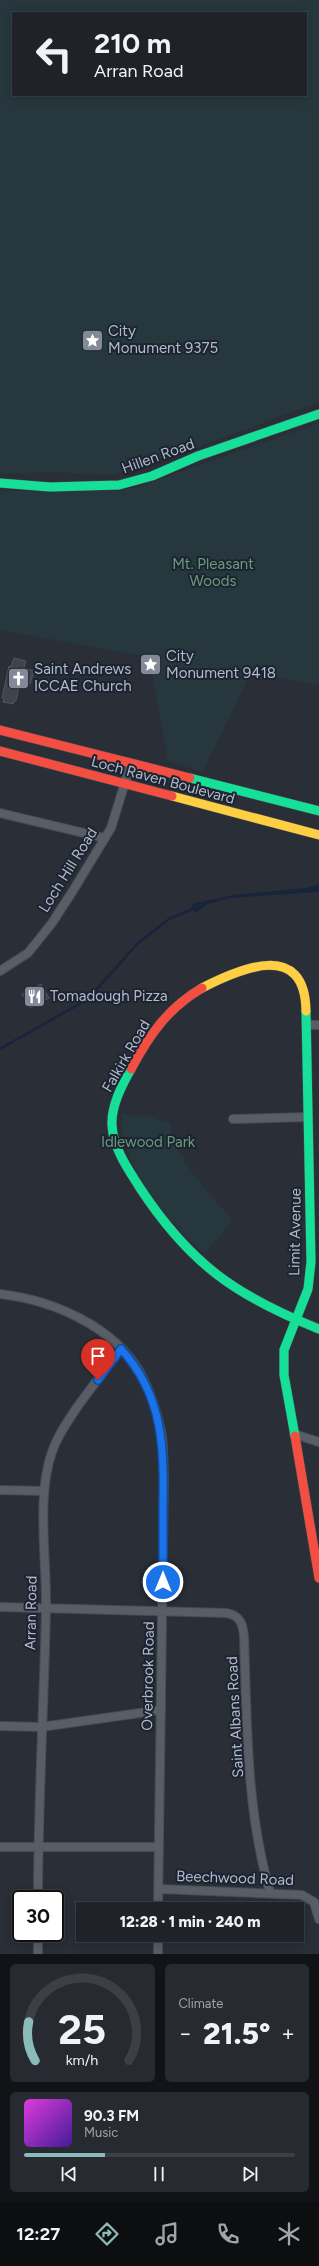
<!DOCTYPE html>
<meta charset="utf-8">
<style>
body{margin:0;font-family:Figtree,sans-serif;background:#272a31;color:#f1f3f6;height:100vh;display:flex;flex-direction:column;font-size:15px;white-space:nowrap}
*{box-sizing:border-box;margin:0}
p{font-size:13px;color:#a1a4a8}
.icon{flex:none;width:22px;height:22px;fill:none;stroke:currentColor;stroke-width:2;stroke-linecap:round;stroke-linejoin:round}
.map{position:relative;height:1954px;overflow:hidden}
.drawer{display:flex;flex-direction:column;gap:10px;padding:10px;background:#111317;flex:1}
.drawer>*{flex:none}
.top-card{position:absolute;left:12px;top:12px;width:295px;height:84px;border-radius:0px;box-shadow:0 2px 10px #0003,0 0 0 1px #3c3f46;background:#1f2229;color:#f1f3f6;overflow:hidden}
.speed{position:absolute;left:12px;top:1890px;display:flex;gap:8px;font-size:20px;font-weight:700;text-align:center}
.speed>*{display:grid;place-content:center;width:52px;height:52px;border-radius:50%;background:#1f2229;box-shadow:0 2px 10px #0003,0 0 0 1px #3c3f46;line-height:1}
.speed .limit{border:2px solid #111;border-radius:6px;background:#fff;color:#111}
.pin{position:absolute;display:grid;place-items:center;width:34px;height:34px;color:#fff;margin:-41px -17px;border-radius:50% 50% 50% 0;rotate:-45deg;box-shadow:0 0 4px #0007}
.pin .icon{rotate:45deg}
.me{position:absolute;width:44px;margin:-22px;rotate:0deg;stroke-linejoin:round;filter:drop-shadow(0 0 3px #0008)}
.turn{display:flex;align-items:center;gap:14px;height:84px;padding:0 16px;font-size:18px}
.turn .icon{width:52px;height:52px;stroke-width:2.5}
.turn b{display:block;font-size:28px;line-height:34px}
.big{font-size:30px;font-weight:800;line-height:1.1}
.drawer .card{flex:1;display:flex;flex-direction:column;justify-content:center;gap:6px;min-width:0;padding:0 14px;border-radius:6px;background:#272a31}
.drawer .dial{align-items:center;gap:0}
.dial svg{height:104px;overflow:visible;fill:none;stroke:#3c3f46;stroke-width:7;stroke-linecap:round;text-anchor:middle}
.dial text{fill:#f1f3f6;stroke:none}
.song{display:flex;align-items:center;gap:12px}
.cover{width:48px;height:48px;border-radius:6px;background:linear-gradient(135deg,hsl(300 70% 55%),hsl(260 70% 35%))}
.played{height:4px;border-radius:2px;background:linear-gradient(90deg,#8bbbb9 30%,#3c3f46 30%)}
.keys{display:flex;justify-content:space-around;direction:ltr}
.heat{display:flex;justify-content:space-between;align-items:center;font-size:22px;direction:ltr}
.drawer .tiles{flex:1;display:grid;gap:10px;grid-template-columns:1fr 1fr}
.card:last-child{grid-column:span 2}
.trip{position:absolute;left:76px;top:1902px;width:228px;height:40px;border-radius:0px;background:#1f2229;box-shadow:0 2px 10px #0003,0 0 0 1px #3c3f46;font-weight:800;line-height:40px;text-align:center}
.tabs{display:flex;height:64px;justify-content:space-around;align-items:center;background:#0c0e10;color:#a1a4a8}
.tabs .icon{width:28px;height:28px}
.tabs .current{color:#8bbbb9}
.tabs b{font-size:18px;color:#f1f3f6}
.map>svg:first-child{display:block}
.green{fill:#26383d;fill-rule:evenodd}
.water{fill:#18243b}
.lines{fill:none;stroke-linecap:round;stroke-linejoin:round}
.stream{stroke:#18243b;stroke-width:2.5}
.building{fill:#3e434c;stroke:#51565f}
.street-casing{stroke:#474b54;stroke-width:10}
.fast-casing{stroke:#474b54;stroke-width:10}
.slow-casing{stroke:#474b54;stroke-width:10}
.jam-casing{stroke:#474b54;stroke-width:10}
.street{stroke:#595d66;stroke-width:8}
.fast{stroke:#16e098;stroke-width:9}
.slow{stroke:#ffcf43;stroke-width:9}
.jam{stroke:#f24e42;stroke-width:9}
.route-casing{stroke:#114b97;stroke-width:10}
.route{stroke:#1a73e8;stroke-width:7}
.labels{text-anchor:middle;stroke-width:4;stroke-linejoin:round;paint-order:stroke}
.poi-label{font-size:15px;fill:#b3bac9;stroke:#1c2432;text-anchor:start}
.street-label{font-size:15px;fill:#b3bac9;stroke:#1c2432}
.park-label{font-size:15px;fill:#6a9a78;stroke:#1c2432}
</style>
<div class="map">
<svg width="319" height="1954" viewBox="0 0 319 1954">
<rect width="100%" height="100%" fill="#292e37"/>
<g class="green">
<path d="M 0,0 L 319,0 L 319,402 L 217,440 L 111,475 L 55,472 L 0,474 ZM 13,13 L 306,13 L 306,95 L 13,95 Z"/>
<path d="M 319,423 L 319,685 L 251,672 L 203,772 L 168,761 L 149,657 L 0,630 L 0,491 L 116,491 L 137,487 Z"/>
<path d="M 121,1113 L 140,1117 L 141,1114 L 171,1124 L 171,1139 L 195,1177 L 233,1221 L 204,1254 C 165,1216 121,1171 121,1113 Z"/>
</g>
<path class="water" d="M 319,884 L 319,892 L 229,898 L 208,904 L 195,913 L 192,904 L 233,895 L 306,888 Z"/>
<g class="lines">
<path class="stream" d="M 0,1049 L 88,999 L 138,943 L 169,919 L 197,907"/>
</g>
<g class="building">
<path d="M 14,658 L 26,661 L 24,668 L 34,671 L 30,684 L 20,682 L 16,701 L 14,701 L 13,704 L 3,702 L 4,698 L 2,698 L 9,666 L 11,667 Z"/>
<path d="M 41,984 L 49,998 L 30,1008 L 22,994 Z"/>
</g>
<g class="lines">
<defs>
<g id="street">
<path d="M 0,813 L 105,838"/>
<path d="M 0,971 L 28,953 L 52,923 L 74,889 L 111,828 L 131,763"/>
<path d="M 307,1025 L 319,1025"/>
<path d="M 233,1119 L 308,1117"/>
<path d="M 0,1294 C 52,1300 114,1326 141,1374 C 150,1391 157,1412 161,1431 C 164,1445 163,1462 164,1476 L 158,1909"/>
<path d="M 294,1434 L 319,1442"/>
<path d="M 0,1490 L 44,1491"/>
<path d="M 0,1607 L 226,1613 C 240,1615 243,1624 244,1637 C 247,1721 246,1810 270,1892"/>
<path d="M 0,1726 L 41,1727 L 161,1710"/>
<path d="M 0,1847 L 159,1847"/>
<path d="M 159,1889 L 302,1895 L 314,1902 L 319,1919"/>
<path d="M 38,1899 C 38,1802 44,1705 46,1609 C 47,1560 36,1497 52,1452 C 62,1422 101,1376 121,1349"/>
<path d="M 158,1935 L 158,1954"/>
<path d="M 38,1954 L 38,1933"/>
</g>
<g id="fast">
<path d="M 0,483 L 50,487 L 119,485 L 152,476 L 198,456 L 319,414"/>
<path d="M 190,778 L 319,811"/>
<path d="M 131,1069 C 122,1085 111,1106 112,1125 C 113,1148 128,1169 140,1188 C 190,1264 236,1296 319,1329"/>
<path d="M 295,1436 L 284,1375 L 284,1350 L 308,1289 L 311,1262 L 306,1011"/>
</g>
<g id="slow">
<path d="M 172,796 L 319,835"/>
<path d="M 202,988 C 241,968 305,940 306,1011"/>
</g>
<g id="jam">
<path d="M 0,730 L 190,778"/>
<path d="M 0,751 L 172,796"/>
<path d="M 131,1069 C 150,1034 168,1008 202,988"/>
<path d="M 295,1436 L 319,1578"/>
</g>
</defs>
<use href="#street" class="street-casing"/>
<use href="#fast" class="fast-casing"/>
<use href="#slow" class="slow-casing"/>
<use href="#jam" class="jam-casing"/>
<use href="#street" class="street"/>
<use href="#fast" class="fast"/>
<use href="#slow" class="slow"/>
<use href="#jam" class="jam"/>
</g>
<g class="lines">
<defs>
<path id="route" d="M 98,1380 L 121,1349 C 164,1396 164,1449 163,1509 C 163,1533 163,1558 163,1582"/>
</defs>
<use href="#route" class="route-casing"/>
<use href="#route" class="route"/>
</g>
<defs>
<symbol id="sight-square" viewBox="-11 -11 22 22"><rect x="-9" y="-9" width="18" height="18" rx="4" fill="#838996" stroke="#1c2432"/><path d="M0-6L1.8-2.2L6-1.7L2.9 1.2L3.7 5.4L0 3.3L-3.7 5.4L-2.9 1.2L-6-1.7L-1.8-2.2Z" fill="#fff"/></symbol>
<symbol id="church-square" viewBox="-11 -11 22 22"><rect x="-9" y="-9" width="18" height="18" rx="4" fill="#838996" stroke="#1c2432"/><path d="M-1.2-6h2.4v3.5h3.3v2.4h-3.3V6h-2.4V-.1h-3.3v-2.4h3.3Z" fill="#fff"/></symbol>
<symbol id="restaurant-square" viewBox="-11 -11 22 22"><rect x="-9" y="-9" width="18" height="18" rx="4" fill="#838996" stroke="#1c2432"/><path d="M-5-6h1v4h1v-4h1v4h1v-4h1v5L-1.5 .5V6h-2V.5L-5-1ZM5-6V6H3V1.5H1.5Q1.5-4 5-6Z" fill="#fff"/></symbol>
</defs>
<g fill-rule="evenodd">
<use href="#sight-square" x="80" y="328" width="25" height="25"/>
<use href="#sight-square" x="138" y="652" width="25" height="25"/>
<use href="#church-square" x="6" y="666" width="25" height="25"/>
<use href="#restaurant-square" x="22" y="984" width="25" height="25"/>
</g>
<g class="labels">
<g class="poi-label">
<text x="108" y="336">City<tspan x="108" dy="17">Monument 9375</tspan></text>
<text x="166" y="661">City<tspan x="166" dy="17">Monument 9418</tspan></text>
<text x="34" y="674">Saint Andrews<tspan x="34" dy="17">ICCAE Church</tspan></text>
<text x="50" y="1001">Tomadough Pizza</text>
</g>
<g class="street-label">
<text transform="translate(158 456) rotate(-20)" y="5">Hillen Road</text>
<text transform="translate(163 780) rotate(15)" y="5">Loch Raven Boulevard</text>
<text transform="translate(68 870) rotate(-58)" y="5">Loch Hill Road</text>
<text transform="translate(126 1056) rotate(-60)" y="5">Falkirk Road</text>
<text transform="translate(295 1232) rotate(-89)" y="5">Limit Avenue</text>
<text transform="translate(31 1613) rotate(-89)" y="5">Arran Road</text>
<text transform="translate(148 1676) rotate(-89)" y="5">Overbrook Road</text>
<text transform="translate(235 1717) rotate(-93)" y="5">Saint Albans Road</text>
<text transform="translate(235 1878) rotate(2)" y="5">Beechwood Road</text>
</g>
<g class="park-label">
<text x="213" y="569">Mt. Pleasant<tspan x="213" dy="17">Woods</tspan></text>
<text x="148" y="1147">Idlewood Park</text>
</g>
</g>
</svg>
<div class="speed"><div class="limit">30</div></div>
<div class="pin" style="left:98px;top:1380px;background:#d93025"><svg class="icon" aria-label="arrive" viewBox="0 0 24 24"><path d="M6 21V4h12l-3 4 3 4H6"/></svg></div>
<svg class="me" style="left:163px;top:1582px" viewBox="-20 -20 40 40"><circle r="17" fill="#1a73e8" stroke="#fff" stroke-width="3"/><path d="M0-11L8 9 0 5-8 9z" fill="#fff"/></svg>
<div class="trip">12:28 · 1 min · 240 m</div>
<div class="top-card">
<div class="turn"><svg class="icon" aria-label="left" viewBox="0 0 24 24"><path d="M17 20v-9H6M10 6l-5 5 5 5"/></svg><div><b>210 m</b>Arran Road</div></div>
</div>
</div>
<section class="drawer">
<div class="tiles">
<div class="card dial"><svg viewBox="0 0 100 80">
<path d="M14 69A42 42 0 1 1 86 69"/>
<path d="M14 69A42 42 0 0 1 9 39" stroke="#8bbbb9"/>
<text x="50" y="56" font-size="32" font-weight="700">25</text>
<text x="50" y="72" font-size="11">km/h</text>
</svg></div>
<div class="card"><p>Climate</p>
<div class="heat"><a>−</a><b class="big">21.5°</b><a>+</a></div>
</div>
<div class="card">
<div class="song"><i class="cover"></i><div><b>90.3 FM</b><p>Music</p></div></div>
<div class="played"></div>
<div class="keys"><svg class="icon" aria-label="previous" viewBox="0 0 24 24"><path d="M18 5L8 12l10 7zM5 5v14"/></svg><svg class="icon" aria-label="pause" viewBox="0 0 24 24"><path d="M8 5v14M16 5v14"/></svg><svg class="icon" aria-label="next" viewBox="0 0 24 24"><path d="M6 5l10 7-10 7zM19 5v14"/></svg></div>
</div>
</div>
</section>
<nav class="tabs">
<b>12:27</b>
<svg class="icon current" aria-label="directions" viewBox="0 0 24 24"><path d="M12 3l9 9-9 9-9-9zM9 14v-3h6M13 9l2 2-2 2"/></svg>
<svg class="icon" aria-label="music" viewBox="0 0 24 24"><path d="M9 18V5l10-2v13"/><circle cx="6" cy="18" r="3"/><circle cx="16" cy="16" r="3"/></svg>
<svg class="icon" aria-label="phone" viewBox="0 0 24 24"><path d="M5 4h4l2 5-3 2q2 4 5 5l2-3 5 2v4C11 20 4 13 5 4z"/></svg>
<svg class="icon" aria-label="climate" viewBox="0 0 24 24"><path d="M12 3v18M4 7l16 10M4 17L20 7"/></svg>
</nav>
